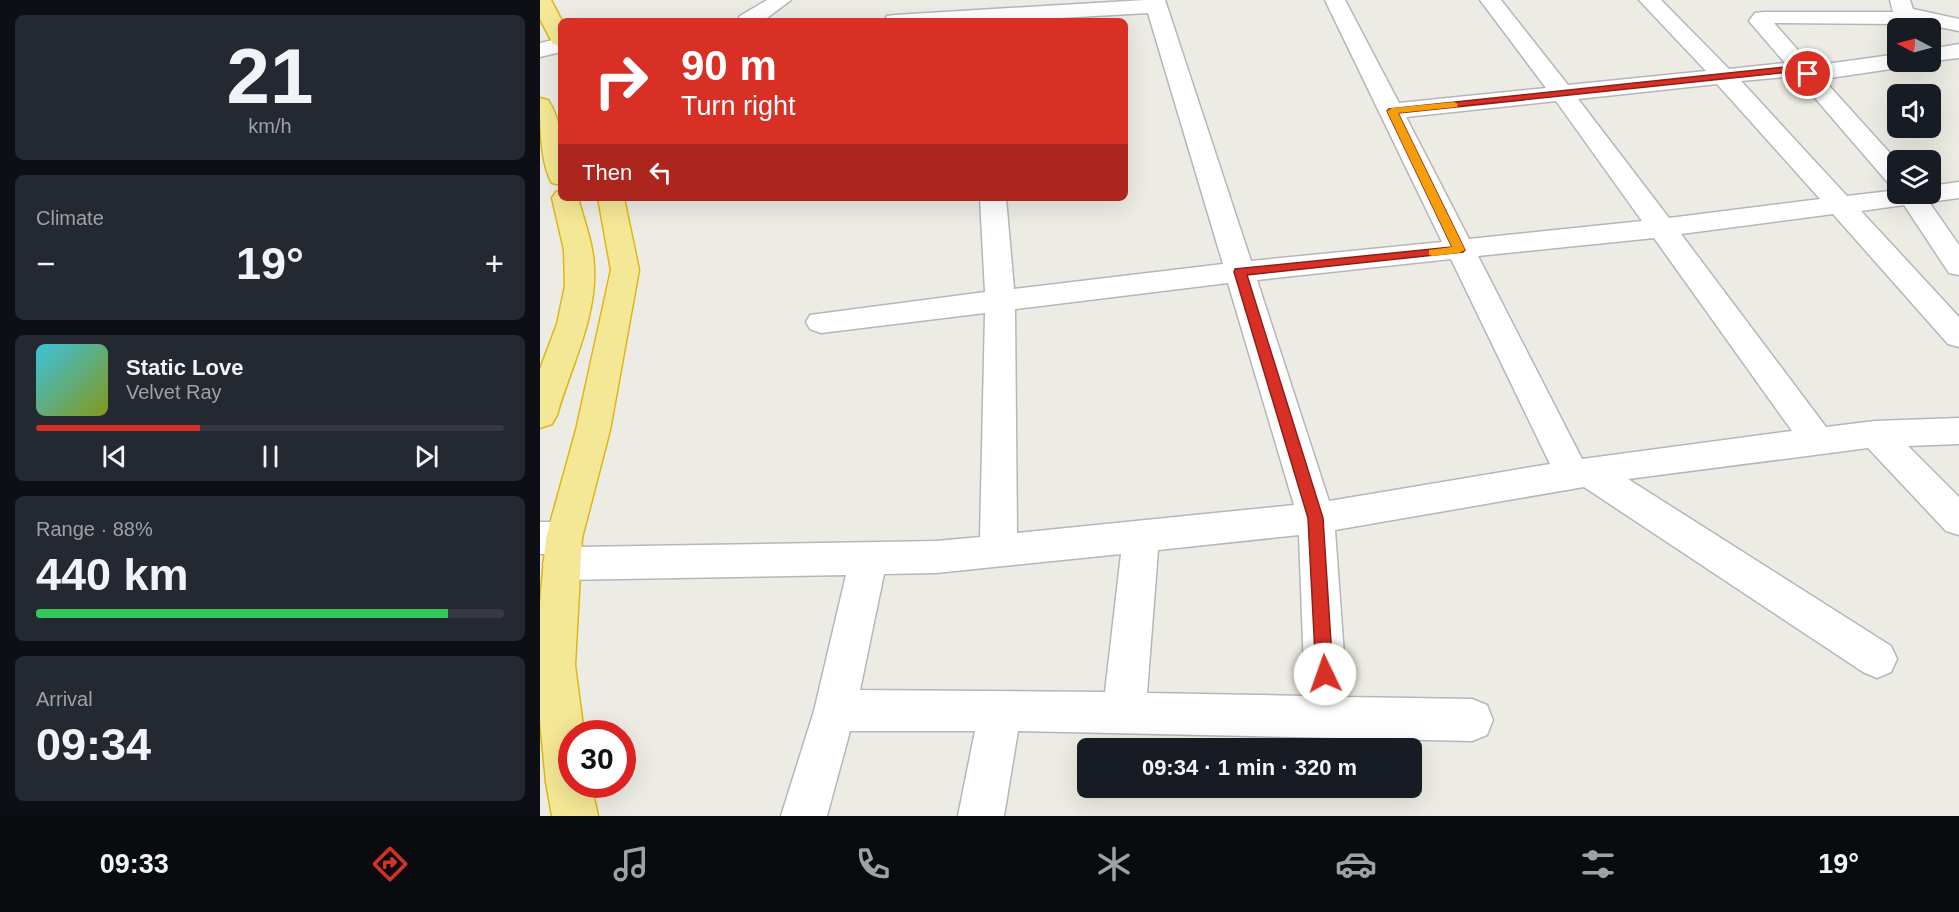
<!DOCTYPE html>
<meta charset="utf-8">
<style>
body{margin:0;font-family:Arial,sans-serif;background:#242831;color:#f1f3f6;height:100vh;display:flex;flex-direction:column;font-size:22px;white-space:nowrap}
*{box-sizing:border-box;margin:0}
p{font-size:20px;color:#9ea1a6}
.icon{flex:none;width:33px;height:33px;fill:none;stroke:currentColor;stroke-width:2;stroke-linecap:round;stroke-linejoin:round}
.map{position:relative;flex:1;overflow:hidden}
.sheet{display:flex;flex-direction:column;gap:15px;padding:15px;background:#0d0f14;width:540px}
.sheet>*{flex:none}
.guide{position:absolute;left:18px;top:18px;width:570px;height:183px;border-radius:9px;box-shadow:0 6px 24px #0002;background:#d93025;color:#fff;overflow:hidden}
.needle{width:39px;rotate:276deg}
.tools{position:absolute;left:1347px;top:18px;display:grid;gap:12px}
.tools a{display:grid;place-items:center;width:54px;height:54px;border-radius:9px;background:#171b24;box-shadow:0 6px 24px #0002;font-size:30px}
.speed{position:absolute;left:18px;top:720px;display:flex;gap:12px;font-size:30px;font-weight:700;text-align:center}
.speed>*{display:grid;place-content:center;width:78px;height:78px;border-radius:50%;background:#171b24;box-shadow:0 6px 24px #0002;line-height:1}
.speed .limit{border:9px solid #d22;background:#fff;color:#111}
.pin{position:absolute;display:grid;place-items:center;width:51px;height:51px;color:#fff;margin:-26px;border:3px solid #fff;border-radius:50%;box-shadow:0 2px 6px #0007}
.me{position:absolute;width:66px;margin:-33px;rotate:357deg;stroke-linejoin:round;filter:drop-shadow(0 0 4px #0008)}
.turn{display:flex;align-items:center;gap:21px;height:126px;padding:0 24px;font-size:27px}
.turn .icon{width:78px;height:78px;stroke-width:2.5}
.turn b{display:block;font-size:42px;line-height:51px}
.then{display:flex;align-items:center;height:57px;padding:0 24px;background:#0003;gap:12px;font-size:22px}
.big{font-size:45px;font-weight:800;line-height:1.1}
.sheet .widget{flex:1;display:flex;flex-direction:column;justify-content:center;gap:9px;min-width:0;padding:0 21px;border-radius:9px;background:#242831}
.sheet .dial{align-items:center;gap:0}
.dial b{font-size:78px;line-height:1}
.song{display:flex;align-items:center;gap:18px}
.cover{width:72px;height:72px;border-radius:9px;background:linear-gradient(135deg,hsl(190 70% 55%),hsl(70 70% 35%))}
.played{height:6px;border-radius:3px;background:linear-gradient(90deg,#d93025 35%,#363941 35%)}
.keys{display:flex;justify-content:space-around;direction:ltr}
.heat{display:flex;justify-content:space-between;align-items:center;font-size:33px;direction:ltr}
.charge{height:9px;border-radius:4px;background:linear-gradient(90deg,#34c759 88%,#363941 0)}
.trip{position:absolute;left:537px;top:738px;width:345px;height:60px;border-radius:9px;background:#171b24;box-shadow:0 6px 24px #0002;font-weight:800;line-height:60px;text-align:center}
.tabs{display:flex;height:96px;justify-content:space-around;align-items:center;background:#090b0e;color:#9ea1a6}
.tabs .icon{width:42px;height:42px}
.tabs .active{color:#d93025}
.tabs b{font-size:27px;color:#f1f3f6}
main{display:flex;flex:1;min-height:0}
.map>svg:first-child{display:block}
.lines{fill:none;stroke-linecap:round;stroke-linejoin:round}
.minor-casing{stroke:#b5b6ba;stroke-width:3}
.highway-casing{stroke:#deb714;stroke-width:3}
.minor{fill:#fff;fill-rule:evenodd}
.highway{fill:#f4e795;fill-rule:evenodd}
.route{fill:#d93025;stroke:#8d1f18;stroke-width:1.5}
.slow{fill:#f59e0b}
</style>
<main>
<section class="sheet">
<div class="widget dial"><b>21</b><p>km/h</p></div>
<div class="widget"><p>Climate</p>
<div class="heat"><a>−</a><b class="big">19°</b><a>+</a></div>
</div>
<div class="widget">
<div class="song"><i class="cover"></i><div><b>Static Love</b><p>Velvet Ray</p></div></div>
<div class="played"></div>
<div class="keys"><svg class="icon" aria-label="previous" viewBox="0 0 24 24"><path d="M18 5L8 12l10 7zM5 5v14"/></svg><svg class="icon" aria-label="pause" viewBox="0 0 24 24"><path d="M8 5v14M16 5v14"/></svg><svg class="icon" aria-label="next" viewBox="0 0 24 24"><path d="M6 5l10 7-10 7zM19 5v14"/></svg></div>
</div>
<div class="widget"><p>Range · 88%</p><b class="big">440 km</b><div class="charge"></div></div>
<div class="widget"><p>Arrival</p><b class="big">09:34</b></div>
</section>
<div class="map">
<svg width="1419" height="816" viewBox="0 0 1419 816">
<rect width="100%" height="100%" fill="#edece4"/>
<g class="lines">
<defs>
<g id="minor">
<path d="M 227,0 L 251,0 L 223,21 L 197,21 L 200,16 Z"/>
<path d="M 605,0 L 625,0 L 711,261 L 902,242 L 785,0 L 805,0 L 859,103 L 1006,88 L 940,0 L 961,0 L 1028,85 L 1166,71 L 1099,0 L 1121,0 L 1189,69 L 1245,63 L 1209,21 L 1215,13 L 1223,12 L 1353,12 L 1350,0 L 1370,0 L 1373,9 L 1419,19 L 1419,31 L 1368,21 L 1359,24 L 1234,23 L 1272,66 L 1358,54 L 1358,62 L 1369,62 L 1366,66 L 1358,68 L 1283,79 L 1358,162 L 1358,186 L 1349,184 L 1256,76 L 1201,81 L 1307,196 L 1358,190 L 1358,194 L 1390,194 L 1390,186 L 1419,182 L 1419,198 L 1389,202 L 1419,245 L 1419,275 L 1409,273 L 1364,205 L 1321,211 L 1419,317 L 1419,347 L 1408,344 L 1293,214 L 1141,234 L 1286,427 L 1335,421 L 1419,418 L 1419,444 L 1368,446 L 1419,497 L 1419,535 L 1406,531 L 1328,448 L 1088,479 L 1351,646 L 1357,659 L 1351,672 L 1337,678 L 1323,672 L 1044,487 L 795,530 L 807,697 L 932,699 L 947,705 L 953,720 L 947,735 L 932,741 L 478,731 L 464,816 L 418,816 L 435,731 L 310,731 L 287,816 L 241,816 L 274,711 L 306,575 L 22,580 L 9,575 L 3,564 L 8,554 L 0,554 L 0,522 L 24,522 L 37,527 L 42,538 L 38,547 L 396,541 L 440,537 L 445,313 L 281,333 L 270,329 L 266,322 L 270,315 L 445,292 L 440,198 L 466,198 L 474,289 L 683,264 L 608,13 L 466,21 L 344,21 L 347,16 L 355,15 ZM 1177,84 L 1280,199 L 1129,218 L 1038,99 ZM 1016,101 L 1102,221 L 929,239 L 866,117 ZM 1114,238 L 1252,431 L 1042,459 L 938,256 ZM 911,259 L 1010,464 L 789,501 L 717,280 ZM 688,283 L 754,505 L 477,533 L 475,309 ZM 759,535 L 765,696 L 607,693 L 618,550 ZM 581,554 L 565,692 L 320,690 L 344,574 L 396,573 Z"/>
<path d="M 21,38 L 21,52 L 0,57 L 0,43 Z"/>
<path d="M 1419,44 L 1419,58 L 1385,62 L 1390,62 L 1390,49 Z"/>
</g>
<g id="highway">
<path d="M 0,0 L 11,0 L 22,21 L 21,46 L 13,44 L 0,19 Z"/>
<path d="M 0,98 L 8,100 C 25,125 21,156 21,185 L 12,183 C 0,162 0,123 0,98 Z"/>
<path d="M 21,191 L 21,198 L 38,198 C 44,220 53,243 54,266 C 57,318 31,366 17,415 L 12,424 L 0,428 L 0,369 L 17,324 L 25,286 L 24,250 L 12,198 L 16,192 Z"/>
<path d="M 58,198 L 84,198 L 99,270 L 70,430 L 42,538 L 35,665 L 44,734 L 32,734 L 32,784 L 51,784 L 58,816 L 12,816 L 6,782 L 0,721 L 0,603 L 6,538 L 36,430 L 71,270 Z"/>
</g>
</defs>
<use href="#minor" class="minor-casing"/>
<use href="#highway" class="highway-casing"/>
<use href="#minor" class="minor"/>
<use href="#highway" class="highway"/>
</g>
<path class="route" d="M 1263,65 L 1272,72 L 1272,76 L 1265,76 L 1260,71 L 858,113 L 925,250 L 923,252 L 707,275 L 783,518 L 793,674 L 791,679 L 785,681 L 779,679 L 776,674 L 768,518 L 694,272 L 695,269 L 912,247 L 847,111 L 849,109 Z"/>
<path class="slow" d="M 914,102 L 918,104 L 917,107 L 858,113 L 925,250 L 919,253 L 893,256 L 889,255 L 889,250 L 912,247 L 847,111 L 852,108 Z"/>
</svg>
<div class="tools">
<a><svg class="needle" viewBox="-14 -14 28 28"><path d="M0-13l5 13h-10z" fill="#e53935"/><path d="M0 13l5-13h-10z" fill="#9ea1a6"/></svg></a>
<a><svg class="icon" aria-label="sound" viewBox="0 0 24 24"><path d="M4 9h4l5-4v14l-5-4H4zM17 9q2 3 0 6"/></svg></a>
<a><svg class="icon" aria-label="layers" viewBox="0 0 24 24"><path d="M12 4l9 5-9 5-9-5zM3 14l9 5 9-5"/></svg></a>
</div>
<div class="speed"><div class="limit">30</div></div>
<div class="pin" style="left:1268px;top:74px;background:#d93025"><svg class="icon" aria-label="arrive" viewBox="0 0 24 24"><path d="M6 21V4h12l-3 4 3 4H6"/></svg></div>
<svg class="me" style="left:785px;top:674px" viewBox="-20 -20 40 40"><circle r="19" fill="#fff"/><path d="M0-13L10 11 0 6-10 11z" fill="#d93025"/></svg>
<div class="trip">09:34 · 1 min · 320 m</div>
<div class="guide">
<div class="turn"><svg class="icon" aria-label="right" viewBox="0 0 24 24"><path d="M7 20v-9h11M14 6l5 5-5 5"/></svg><div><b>90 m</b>Turn right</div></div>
<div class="then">Then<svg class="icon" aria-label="left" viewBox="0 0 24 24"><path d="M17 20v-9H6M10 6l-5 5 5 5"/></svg></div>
</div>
</div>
</main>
<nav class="tabs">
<b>09:33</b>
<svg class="icon active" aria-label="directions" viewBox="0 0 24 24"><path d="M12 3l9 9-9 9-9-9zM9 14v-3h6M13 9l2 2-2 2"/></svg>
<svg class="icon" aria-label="music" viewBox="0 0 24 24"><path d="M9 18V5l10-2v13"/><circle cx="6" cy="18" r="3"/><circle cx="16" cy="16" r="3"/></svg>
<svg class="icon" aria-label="phone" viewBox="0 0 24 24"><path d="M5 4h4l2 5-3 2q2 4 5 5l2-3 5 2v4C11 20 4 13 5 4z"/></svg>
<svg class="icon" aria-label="climate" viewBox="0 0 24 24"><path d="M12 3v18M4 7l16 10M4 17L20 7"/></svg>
<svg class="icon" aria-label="car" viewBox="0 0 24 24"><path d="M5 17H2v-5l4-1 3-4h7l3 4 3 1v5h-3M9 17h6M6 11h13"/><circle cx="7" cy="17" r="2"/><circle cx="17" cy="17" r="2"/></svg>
<svg class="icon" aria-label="filters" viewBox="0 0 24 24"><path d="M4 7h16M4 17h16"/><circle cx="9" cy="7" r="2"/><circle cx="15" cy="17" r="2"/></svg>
<b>19°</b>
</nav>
